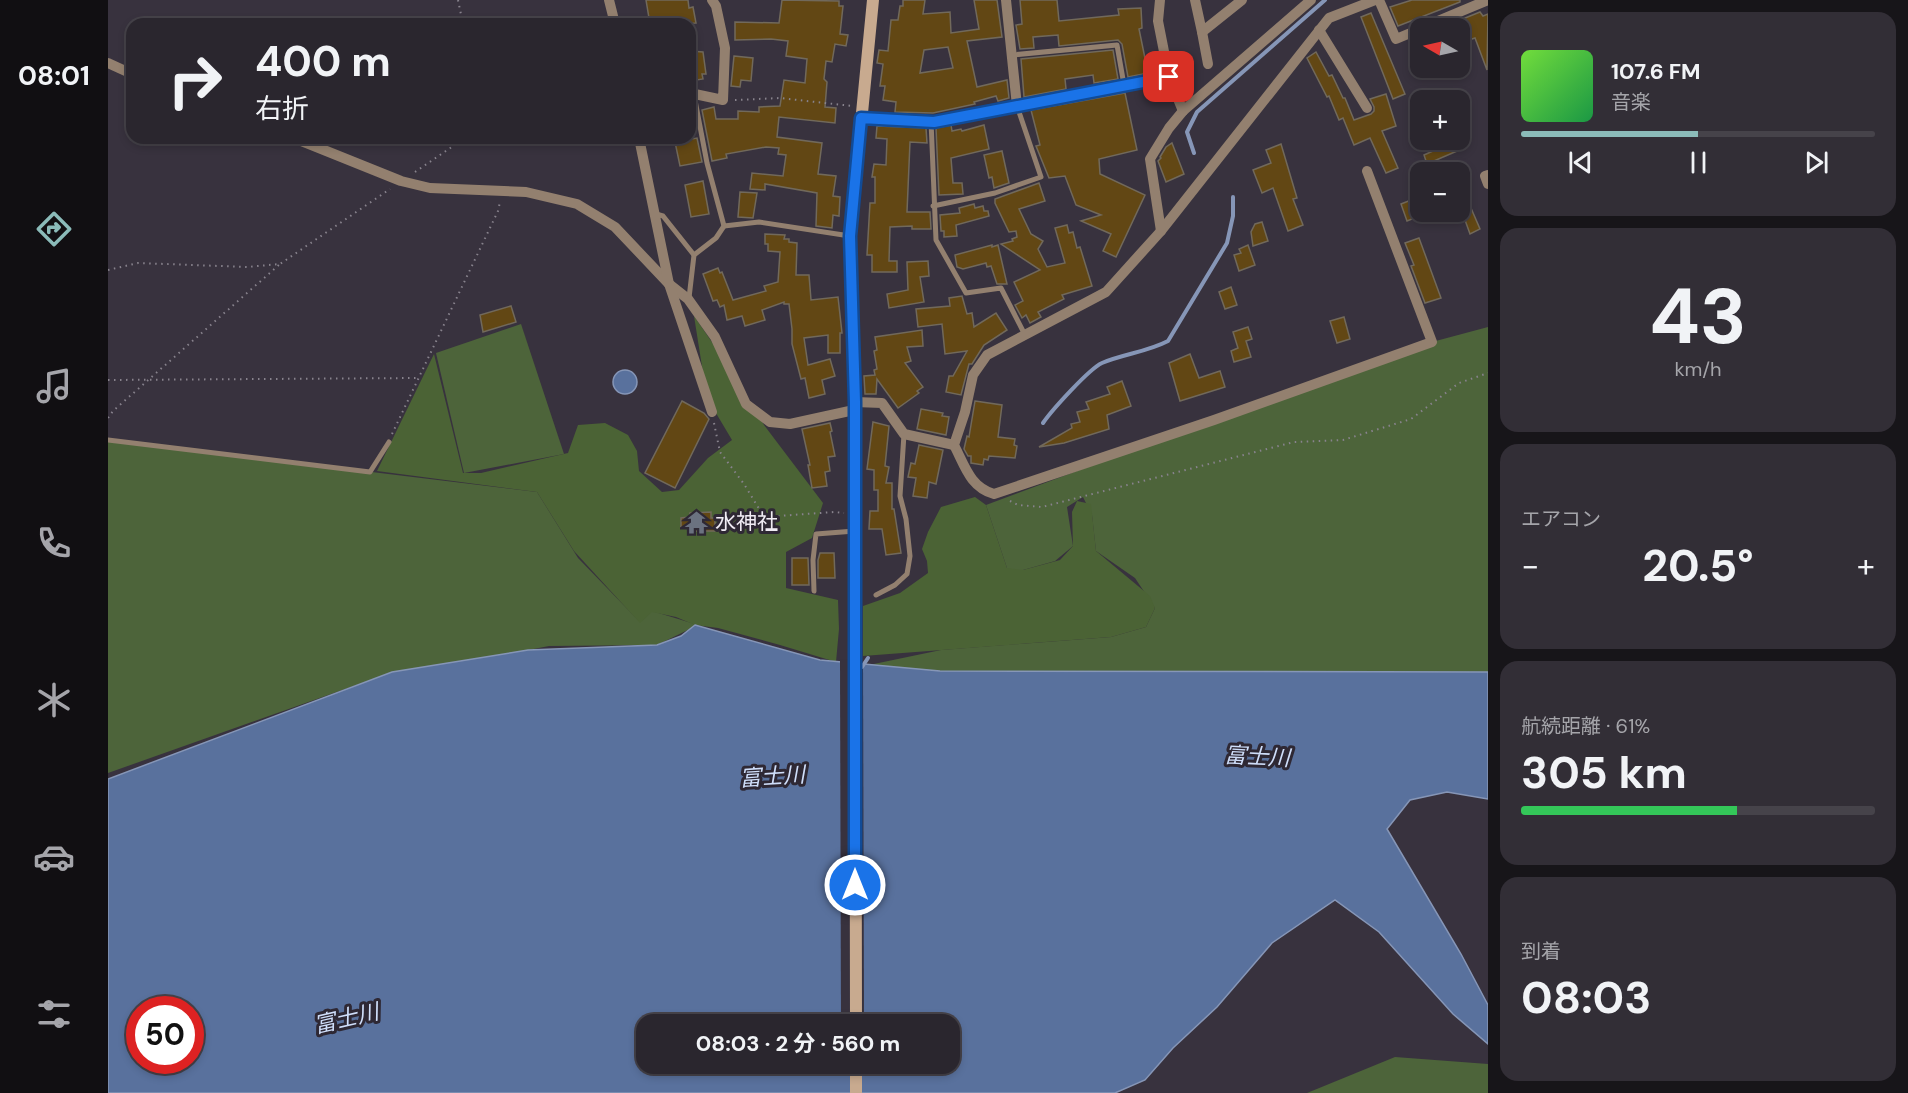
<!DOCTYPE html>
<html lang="ja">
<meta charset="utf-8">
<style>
body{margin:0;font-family:"DM Sans","Noto Sans JP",sans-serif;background:#322e36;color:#f1f3f6;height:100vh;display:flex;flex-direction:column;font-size:22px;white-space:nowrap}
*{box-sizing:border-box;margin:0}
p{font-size:20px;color:#a5a5aa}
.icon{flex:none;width:33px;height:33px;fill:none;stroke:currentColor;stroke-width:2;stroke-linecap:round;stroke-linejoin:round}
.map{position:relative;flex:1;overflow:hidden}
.drawer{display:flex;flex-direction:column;gap:12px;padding:12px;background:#171519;width:420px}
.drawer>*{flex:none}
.hud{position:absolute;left:18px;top:18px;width:570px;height:126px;border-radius:18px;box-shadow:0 3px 9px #0003,0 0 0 2px #46434a;background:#2a262e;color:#f1f3f6;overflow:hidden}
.needle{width:39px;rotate:279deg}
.controls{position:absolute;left:1302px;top:18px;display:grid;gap:12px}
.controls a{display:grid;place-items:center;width:60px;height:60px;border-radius:12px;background:#2a262e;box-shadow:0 3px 9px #0003,0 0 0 2px #46434a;font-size:30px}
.speed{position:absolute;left:18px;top:996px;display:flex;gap:12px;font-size:30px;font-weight:700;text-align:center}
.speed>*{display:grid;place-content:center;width:78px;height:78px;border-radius:50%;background:#2a262e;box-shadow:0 3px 9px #0003,0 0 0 2px #46434a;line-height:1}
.speed .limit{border:9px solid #d22;background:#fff;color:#111}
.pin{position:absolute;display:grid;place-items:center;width:51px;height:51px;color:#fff;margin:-26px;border-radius:12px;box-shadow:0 3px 9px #0006}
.me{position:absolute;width:66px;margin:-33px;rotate:0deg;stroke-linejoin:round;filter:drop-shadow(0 0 4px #0008)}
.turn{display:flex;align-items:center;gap:21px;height:126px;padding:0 30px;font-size:27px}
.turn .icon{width:78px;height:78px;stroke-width:2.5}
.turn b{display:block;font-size:42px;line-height:51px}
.big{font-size:45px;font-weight:700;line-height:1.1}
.drawer .card{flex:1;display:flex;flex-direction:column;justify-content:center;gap:9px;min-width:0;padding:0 21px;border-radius:18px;background:#322e36}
.drawer .dial{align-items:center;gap:0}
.dial b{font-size:78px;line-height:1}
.song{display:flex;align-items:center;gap:18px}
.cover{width:72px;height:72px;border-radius:9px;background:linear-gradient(135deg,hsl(100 70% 55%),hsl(140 70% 35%))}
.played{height:6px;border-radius:3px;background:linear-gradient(90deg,#8bbbb9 50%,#46434a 50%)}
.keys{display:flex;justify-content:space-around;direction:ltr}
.heat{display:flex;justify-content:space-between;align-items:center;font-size:33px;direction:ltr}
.charge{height:9px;border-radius:4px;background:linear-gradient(90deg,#34c759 61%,#46434a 0)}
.trip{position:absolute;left:528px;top:1014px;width:324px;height:60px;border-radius:18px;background:#2a262e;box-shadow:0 3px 9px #0003,0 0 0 2px #46434a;font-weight:700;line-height:60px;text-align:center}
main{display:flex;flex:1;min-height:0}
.dock{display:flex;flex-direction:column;width:108px;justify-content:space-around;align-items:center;background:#110f12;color:#a5a5aa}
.dock .icon{width:42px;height:42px}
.dock .active{color:#8bbbb9}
.dock b{font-size:27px;color:#f1f3f6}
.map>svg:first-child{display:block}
.green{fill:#4d643a}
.forest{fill:#4b6335}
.water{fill:#59719d;stroke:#8696b7;stroke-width:1.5;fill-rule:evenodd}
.pier{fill:#38323e}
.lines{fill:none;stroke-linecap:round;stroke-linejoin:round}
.stream{stroke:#8696b7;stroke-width:4}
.building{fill:#624714;stroke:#71695b;stroke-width:1.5;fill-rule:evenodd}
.path{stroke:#88838d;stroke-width:2;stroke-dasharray:1.5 4.5;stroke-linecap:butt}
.service{stroke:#93806f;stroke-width:5}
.minor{stroke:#93806f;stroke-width:10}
.secondary{stroke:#c8aa8f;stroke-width:12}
.route-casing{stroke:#114b97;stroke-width:15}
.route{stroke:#1a73e8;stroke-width:10}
.labels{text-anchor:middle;stroke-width:6;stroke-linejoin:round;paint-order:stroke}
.poi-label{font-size:21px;fill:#f0ecf4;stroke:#2e2834;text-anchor:start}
.water-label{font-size:22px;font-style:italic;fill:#cfdefa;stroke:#2e2834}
</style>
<main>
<nav class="dock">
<b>08:01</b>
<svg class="icon active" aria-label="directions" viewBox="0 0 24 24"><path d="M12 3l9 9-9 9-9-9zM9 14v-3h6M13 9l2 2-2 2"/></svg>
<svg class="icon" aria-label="music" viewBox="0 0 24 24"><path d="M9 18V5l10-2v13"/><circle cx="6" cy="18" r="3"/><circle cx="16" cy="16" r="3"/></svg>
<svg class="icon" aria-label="phone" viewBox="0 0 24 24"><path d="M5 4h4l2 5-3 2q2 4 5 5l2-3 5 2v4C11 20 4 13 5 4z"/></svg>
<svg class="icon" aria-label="climate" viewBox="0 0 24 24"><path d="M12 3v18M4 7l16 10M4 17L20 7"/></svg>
<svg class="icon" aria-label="car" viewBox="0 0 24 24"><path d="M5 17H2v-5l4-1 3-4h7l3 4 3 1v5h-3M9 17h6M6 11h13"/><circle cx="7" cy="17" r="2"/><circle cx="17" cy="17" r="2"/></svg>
<svg class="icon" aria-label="filters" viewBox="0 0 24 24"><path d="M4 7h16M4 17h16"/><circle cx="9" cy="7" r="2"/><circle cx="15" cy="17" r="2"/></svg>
</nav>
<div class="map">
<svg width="1380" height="1093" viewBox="0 0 1380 1093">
<rect width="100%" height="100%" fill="#38323e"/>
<g class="green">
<path d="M 413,324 L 456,454 L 356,473 L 328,353 Z"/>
<path d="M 1380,327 L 1380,673 L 1053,700 L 761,665 L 833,650 L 1003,637 L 1038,627 L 1047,608 L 1027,578 L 988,551 L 984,515 L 975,497 L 959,507 L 965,546 L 947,561 L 901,574 L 878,505 L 1106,420 L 1324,342 Z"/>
<path d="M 0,440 L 429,492 L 470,558 L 532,622 L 544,611 L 590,625 L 549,645 L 441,646 L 257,682 L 0,773 Z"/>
<path d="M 1287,1057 L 1380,1064 L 1380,1093 L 1199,1093 Z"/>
</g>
<g class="forest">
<path d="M 586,316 L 619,364 L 656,425 L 715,503 L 704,538 L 678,552 L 678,588 L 730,600 L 731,629 L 728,662 L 672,645 L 610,628 L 587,625 L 568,617 L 544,612 L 532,623 L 466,551 L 429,492 L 269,471 L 326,354 L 355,473 L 373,473 L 460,453 L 470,425 L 497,423 L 520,435 L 529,451 L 531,471 L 554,492 L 571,490 L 600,458 L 624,440 L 599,398 Z"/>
<path d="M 867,497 L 878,505 L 899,568 L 915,570 L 952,560 L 965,546 L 964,512 L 969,501 L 983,504 L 988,551 L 1042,596 L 1047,608 L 1038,627 L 1003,637 L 755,656 L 755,606 L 792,593 L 820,573 L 819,561 L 814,549 L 820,532 L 833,507 Z"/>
</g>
<g class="water">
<circle cx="517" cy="382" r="12"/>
<path d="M 587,625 L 712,660 L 832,671 L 1380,672 L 1380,799 L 1339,792 L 1302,800 L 1279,829 L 1353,954 L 1380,1005 L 1380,1044 L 1345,1014 L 1271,932 L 1227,900 L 1164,943 L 1109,1007 L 1065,1048 L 1037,1080 L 1007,1093 L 0,1093 L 0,779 L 284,672 L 420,650 L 549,645 L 573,636 ZM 32,1010 L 82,1010 L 82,1060 L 32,1060 ZM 538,1024 L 842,1024 L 842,1064 L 538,1064 Z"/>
</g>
<path class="pier" d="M 732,659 L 755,661 L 756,1024 L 733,1024 Z"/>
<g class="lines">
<g class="stream">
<path d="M 1086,153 L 1079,132 L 1089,112 L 1217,0"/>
<path d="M 935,423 C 944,410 981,369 994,363 C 1015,354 1039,352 1060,341 L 1119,243 L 1125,216 L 1125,197"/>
<path d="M 754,667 L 760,658"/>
</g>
</g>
<g class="building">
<path d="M 538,0 L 580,0 L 581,8 L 585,7 L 588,23 L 542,24 Z"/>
<path d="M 674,0 L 731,1 L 731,6 L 735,6 L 732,34 L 740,35 L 738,46 L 727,44 L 724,62 L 718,61 L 716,79 L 719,82 L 717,107 L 728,108 L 727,123 L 671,117 L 669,137 L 714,143 L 710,174 L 728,176 L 725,196 L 732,197 L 731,216 L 725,215 L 724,228 L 708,226 L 709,193 L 657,184 L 657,190 L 642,189 L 644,173 L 675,176 L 678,155 L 670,154 L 671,148 L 658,147 L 618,154 L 619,158 L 604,161 L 594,110 L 606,107 L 608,119 L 630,119 L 630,111 L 651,112 L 651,107 L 672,106 L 676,80 L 697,83 L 699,59 L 678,56 L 680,41 L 663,39 L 627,40 L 627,22 L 671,23 Z"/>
<path d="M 795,0 L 817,0 L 815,14 L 842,12 L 843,33 L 871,29 L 866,0 L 889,0 L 894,37 L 859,41 L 869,87 L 899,80 L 901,98 L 890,101 L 888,96 L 866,102 L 867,104 L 825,113 L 787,112 L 788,102 L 775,100 L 777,86 L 772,86 L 775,64 L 769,63 L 771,50 L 780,51 L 783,20 L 790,20 L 792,6 L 795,6 ZM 840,47 L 845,68 L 812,73 L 816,50 Z"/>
<path d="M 912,0 L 949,0 L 951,21 L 1011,15 L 1010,9 L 1033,8 L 1034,28 L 1031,29 L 1040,73 L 1020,77 L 1014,44 L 1010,40 L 951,46 L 950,35 L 925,37 L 926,48 L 912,49 L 908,25 L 914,24 Z"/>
<path d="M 1304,0 L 1352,0 L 1352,2 L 1290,26 L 1282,7 Z"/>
<path d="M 1372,12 L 1375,16 L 1380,14 L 1379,70 L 1367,38 L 1352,43 L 1352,20 Z"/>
<path d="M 1263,13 L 1297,94 L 1285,99 L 1253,17 Z"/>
<path d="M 1005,50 L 1010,79 L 986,83 L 985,75 L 957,79 L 958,89 L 916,97 L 913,59 Z"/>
<path d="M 582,51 L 595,52 L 598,74 L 594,74 L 595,79 L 582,81 Z"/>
<path d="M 1208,52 L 1221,76 L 1224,75 L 1235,98 L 1237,98 L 1246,120 L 1263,114 L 1266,111 L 1266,107 L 1262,99 L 1278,94 L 1288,126 L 1274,131 L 1290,168 L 1278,173 L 1262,138 L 1246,145 L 1235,118 L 1231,120 L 1221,96 L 1219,97 L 1199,58 Z"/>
<path d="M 626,56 L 645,58 L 643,81 L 633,80 L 632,87 L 623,86 Z"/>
<path d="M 1017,93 L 1029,150 L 991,159 L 992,174 L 1037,195 L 1008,257 L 995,251 L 1003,234 L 973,221 L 993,215 L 968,205 L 957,176 L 941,178 L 928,146 L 932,145 L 923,110 Z"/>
<path d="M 843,125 L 844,131 L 853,129 L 854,131 L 876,125 L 881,149 L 843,158 L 845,183 L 854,183 L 855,194 L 831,195 L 828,128 Z"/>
<path d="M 769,126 L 818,128 L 819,143 L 802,142 L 799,212 L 822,212 L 823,229 L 804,229 L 804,226 L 782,227 L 781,261 L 789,261 L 789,272 L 764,272 L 764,255 L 759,255 L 762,203 L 767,203 L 767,177 L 764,177 L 766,164 L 778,165 L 779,139 L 768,138 Z"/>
<path d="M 589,138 L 594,162 L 572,166 L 567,142 Z"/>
<path d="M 1352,139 L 1356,148 L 1319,164 L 1316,155 Z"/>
<path d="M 1064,143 L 1076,174 L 1058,182 L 1050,161 L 1053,158 L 1052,157 L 1058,147 Z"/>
<path d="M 1173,144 L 1189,198 L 1185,199 L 1195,225 L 1180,231 L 1165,188 L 1154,193 L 1145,170 L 1163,163 L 1158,150 Z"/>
<path d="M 894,151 L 901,183 L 886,188 L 884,177 L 881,178 L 876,155 Z"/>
<path d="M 595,181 L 601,214 L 583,217 L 577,185 Z"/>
<path d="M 931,183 L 937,201 L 911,209 L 923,234 L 935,241 L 930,249 L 939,267 L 957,263 L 947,228 L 959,225 L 961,233 L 965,232 L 969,248 L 972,247 L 984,286 L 954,295 L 956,299 L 930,312 L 933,317 L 922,323 L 918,315 L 914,318 L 907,305 L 915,301 L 906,282 L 932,270 L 893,244 L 905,241 L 904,239 L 909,237 L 908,231 L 901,232 L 887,203 L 887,199 Z"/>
<path d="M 1352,185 L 1353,185 L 1372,229 L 1362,234 L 1352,206 Z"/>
<path d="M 632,192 L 649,193 L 645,218 L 630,217 Z"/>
<path d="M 1303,200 L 1309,217 L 1299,221 L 1293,204 Z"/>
<path d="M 866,204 L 867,208 L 875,206 L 876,211 L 880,211 L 881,216 L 848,225 L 849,236 L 836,237 L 836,231 L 833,231 L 832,215 L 852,213 L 851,208 Z"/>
<path d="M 1154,222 L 1160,241 L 1145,246 L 1143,232 L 1147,224 Z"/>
<path d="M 657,234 L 677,235 L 676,239 L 681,239 L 681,242 L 689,243 L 688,275 L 701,275 L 703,300 L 730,297 L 734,333 L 732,333 L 732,353 L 720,353 L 720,335 L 696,338 L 700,365 L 722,359 L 727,376 L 714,380 L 717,394 L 701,398 L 697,378 L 693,379 L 684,344 L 684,329 L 681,304 L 676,304 L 676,302 L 654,310 L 657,320 L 637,326 L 634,316 L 619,320 L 616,305 L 612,307 L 609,300 L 605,301 L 595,274 L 610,268 L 612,273 L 614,272 L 625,300 L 658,291 L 656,286 L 670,282 L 672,252 L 660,251 L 660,244 L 657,244 Z"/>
<path d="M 1311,238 L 1333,298 L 1317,303 L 1303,266 L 1306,265 L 1297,243 Z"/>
<path d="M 884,245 L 884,247 L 890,245 L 899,284 L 889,284 L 883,266 L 879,267 L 878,263 L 855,269 L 849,267 L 847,255 Z"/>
<path d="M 1140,245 L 1147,265 L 1131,271 L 1126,255 L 1133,253 L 1131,249 Z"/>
<path d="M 820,261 L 821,276 L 812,277 L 816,302 L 781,308 L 779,294 L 800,290 L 799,262 Z"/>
<path d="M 1123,287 L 1129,305 L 1117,309 L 1111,292 Z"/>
<path d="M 854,296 L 859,314 L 864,313 L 866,327 L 888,313 L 899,330 L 876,345 L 864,364 L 861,364 L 853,395 L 838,392 L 841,376 L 845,376 L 859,351 L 837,354 L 834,324 L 810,327 L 808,309 L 842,306 L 841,298 Z"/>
<path d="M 403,306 L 408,322 L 375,332 L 372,315 Z"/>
<path d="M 1236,317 L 1242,339 L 1229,343 L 1222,321 Z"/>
<path d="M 1140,327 L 1144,339 L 1138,341 L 1143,357 L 1126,362 L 1123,351 L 1130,348 L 1125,332 Z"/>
<path d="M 814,330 L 815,346 L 799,347 L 803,361 L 797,363 L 815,387 L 809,391 L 811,393 L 790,408 L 769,379 L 768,394 L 757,394 L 756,376 L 767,375 L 766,370 L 769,369 L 766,351 L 769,350 L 767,337 Z"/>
<path d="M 1082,354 L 1091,378 L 1112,371 L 1117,387 L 1072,401 L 1061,363 Z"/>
<path d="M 1014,381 L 1023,406 L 999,415 L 1001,429 L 956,443 L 931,447 L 964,428 L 963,424 L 972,422 L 969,412 L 981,409 L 978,402 L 1002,394 L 999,387 Z"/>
<path d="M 574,401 L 596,413 L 601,419 L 567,488 L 537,473 Z"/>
<path d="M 867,401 L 894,405 L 890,437 L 907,439 L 906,445 L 909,446 L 907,458 L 881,456 L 880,460 L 876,459 L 875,465 L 863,463 L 863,456 L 860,456 L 856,449 L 859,436 L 861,437 Z"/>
<path d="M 813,409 L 835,413 L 834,416 L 841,417 L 838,435 L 809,429 Z"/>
<path d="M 765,422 L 781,426 L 777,466 L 781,467 L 778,483 L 784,483 L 784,509 L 786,509 L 793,553 L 778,555 L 774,529 L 761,529 L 762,511 L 770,511 L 770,490 L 766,490 L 766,470 L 759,469 Z"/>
<path d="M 722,423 L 724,431 L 722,432 L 727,456 L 720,457 L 722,471 L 717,472 L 719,486 L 704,488 L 700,465 L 702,465 L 694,429 Z"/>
<path d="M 811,445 L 835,450 L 828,484 L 821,482 L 819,498 L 805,496 L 808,478 L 800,477 L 803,463 L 807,464 Z"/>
<path d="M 603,512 L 603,518 L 607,518 L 607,531 L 584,531 L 584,528 L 573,528 L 573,518 L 582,517 L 582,513 Z"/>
<path d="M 712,553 L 726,553 L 727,578 L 710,578 L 710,560 Z"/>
<path d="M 684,558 L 700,558 L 701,585 L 684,585 Z"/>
</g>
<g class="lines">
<g class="path">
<path d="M 350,0 L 355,24"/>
<path d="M 627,100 L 672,98 L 744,106"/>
<path d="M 307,172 L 357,138"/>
<path d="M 0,270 L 30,263 L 139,267 L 172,264 L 282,189"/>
<path d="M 0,380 L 310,378"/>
<path d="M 0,418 L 5,411 L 172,264"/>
<path d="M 606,423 L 612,452 L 636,484 L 656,517"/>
<path d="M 284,434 L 390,211 L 392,202"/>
<path d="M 902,501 L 910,505 L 934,507 L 1186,442 L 1235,440 L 1303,419 L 1351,383 L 1380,373"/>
<path d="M 622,516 L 656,517 L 726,512 L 736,513"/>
</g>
<g class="service">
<path d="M 904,55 L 1009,45 L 1016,85"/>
<path d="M 586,95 L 599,163 L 616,226 L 651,222 L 742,236"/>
<path d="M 823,121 L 828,240 L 858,293 L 893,288 L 917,335"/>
<path d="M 825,206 L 887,193 L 933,177 L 909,106"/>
<path d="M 548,214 L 555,216 L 586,255"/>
<path d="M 581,298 L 586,255 L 608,238 L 616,226"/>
<path d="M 0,440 L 262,472 L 281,442"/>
<path d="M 706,591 L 705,560 L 708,534 L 747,531"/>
<path d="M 768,595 L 787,585 L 799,574 L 802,556 L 798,519 L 792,496 L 796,434"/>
</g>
<g class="minor">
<path d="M 501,0 L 507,24"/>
<path d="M 898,0 L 909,106"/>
<path d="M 1052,0 L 1050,21 L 1061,77"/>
<path d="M 1087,0 L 1094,32 L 1134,0"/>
<path d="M 1271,0 L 1288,39 L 1312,29"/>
<path d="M 1313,28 L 1380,0"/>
<path d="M 1211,30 L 1259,108"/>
<path d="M 1094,32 L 1100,64"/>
<path d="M 0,63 L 24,74"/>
<path d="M 582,93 L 615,100 L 617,48 L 608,6 L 604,0"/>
<path d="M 753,118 L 826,121 L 1061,77 L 1075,111"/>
<path d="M 186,138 L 293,181 L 322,188 L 418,192 L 469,204 L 507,227 L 561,284 L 580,299 L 607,337 L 638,404 L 662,422 L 682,424 L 746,410"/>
<path d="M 531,138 L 561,284 L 604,412"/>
<path d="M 1259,171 L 1324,342 L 1106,420 L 886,494 C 862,487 857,466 846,445 L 857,412 L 865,375 L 879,355 L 998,292 L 1053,231 L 1221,18 L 1267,0"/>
<path d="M 1380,175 L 1377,176 L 1380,184"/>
<path d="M 1053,231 L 1042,159 L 1061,128 L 1075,111 L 1203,0"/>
<path d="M 747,402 L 774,403 L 796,434 L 846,445"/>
</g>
<g class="secondary">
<path d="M 748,1024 L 747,402 L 742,236 L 765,0"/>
<path d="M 748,1064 L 748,1093"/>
</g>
</g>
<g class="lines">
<defs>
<path id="route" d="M 747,885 L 747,402 L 742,236 L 753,118 L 826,122 L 1061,77"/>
</defs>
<use href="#route" class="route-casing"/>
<use href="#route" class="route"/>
</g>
<defs>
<symbol id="temple-bare" viewBox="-9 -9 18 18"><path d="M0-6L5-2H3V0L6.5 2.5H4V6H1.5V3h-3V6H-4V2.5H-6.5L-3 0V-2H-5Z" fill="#6b7280" stroke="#2e2834" stroke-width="2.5" paint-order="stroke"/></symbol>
</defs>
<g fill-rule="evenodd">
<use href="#temple-bare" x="572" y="506" width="33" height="33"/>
</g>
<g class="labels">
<g class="poi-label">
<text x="607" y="529">水神社</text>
</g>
<g class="water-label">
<text transform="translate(1149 756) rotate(3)" y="8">富士川</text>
<text transform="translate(664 776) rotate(-4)" y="8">富士川</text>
<text transform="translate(238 1018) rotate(-13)" y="8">富士川</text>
</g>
</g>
</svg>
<div class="controls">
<a><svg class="needle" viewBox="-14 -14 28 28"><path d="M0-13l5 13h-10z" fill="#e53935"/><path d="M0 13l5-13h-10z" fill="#a5a5aa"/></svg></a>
<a>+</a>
<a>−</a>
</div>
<div class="speed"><div class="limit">50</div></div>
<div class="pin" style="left:1061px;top:77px;background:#d93025"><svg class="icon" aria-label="arrive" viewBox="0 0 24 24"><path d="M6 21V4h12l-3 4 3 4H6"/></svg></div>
<svg class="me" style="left:747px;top:885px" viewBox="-20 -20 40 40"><circle r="17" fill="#1a73e8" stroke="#fff" stroke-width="3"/><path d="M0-11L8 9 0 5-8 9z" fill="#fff"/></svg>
<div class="trip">08:03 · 2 分 · 560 m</div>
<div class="hud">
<div class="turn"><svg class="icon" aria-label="right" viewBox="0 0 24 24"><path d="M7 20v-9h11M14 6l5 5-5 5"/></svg><div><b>400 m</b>右折</div></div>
</div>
</div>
<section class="drawer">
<div class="card">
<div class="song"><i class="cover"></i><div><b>107.6 FM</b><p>音楽</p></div></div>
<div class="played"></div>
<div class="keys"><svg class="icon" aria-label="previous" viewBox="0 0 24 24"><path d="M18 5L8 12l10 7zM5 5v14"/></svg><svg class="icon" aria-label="pause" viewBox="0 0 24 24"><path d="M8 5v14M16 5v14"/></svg><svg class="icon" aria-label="next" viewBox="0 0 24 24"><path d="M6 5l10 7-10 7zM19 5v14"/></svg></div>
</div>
<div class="card dial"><b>43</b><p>km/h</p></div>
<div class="card"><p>エアコン</p>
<div class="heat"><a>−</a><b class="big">20.5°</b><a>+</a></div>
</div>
<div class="card"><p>航続距離 · 61%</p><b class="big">305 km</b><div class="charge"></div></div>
<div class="card"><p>到着</p><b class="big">08:03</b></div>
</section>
</main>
